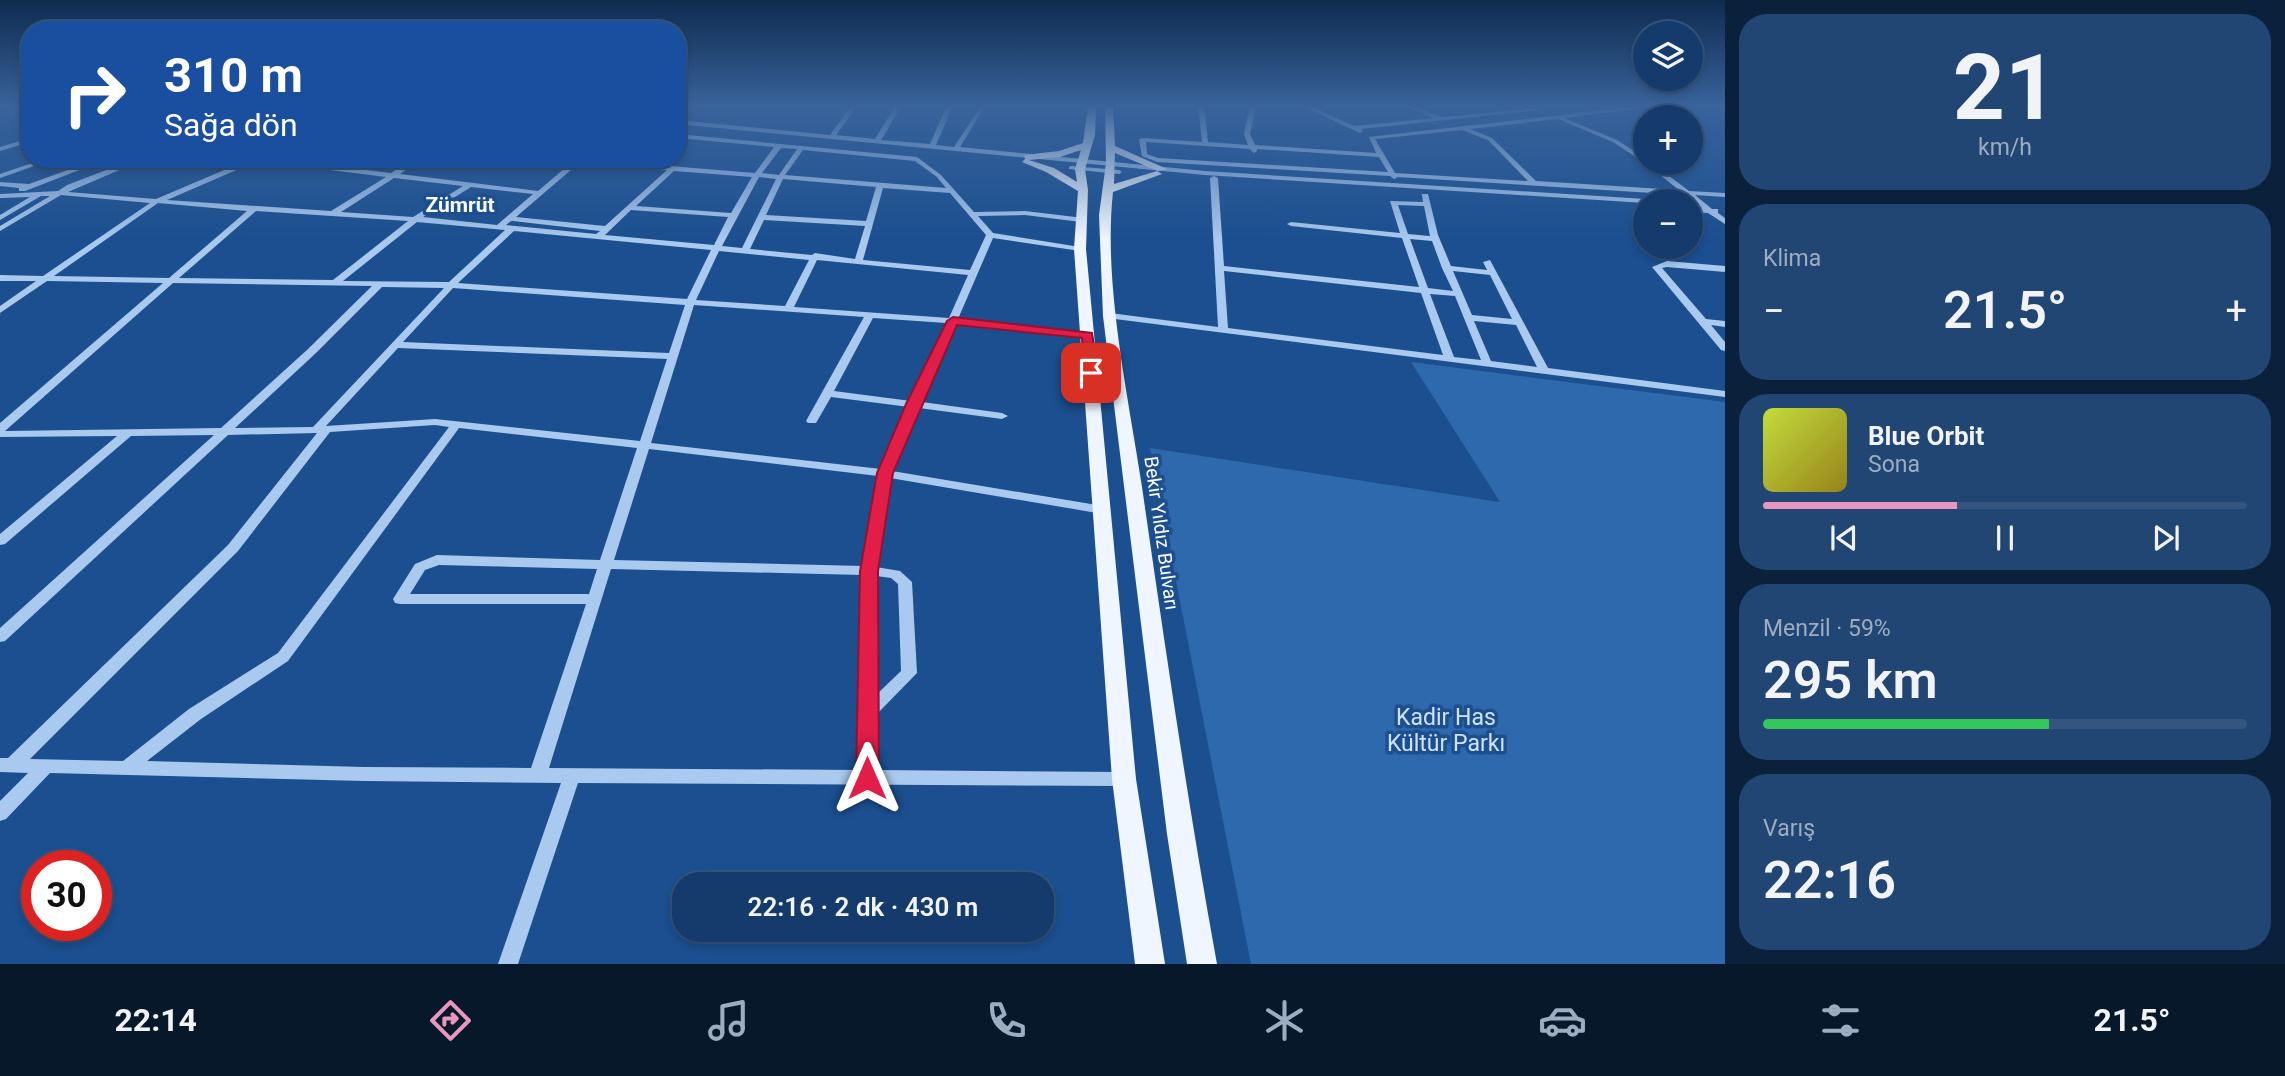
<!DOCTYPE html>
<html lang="tr">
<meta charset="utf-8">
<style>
body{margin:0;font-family:Roboto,sans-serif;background:#214673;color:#f1f3f6;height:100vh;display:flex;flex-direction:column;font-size:26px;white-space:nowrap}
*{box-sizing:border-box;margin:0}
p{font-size:23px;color:#9dadc1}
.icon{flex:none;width:38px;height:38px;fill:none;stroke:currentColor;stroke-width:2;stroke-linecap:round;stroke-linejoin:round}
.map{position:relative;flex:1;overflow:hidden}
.sheet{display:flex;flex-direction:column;gap:14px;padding:14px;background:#0b203b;width:560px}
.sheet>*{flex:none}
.hud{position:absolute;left:21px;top:21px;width:665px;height:147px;border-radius:28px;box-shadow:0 4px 10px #0003,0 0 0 2px #33557e;background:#1a4fa0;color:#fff;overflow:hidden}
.tools{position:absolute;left:1633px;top:21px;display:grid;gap:14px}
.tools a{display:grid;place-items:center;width:70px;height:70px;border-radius:50%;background:#143b6b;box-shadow:0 4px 10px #0003,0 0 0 2px #33557e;font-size:35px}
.speed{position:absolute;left:21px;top:850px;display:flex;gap:14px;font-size:35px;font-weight:700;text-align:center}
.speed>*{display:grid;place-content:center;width:91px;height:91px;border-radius:50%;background:#143b6b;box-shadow:0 4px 10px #0003,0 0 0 2px #33557e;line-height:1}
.speed .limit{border:10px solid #d22;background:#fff;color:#111}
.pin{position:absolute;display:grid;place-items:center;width:60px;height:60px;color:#fff;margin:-30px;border-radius:14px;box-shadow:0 4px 10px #0006}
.me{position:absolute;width:77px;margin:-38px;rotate:0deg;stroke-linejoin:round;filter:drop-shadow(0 0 5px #0008)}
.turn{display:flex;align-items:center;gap:24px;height:147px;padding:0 28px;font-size:32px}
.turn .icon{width:91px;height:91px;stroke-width:2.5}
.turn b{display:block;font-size:49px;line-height:60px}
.big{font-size:52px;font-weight:600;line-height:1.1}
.sheet .widget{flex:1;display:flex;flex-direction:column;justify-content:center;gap:10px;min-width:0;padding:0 24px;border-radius:28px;background:#214673}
.sheet .dial{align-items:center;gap:0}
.dial b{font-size:91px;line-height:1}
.song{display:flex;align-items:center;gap:21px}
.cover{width:84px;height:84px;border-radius:10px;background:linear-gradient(135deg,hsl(70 70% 55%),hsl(50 70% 35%))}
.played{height:7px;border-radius:4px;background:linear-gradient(90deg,#e797bd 40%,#33557e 40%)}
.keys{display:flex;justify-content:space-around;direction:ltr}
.heat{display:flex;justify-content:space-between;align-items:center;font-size:38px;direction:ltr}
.charge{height:10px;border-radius:5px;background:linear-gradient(90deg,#34c759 59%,#33557e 0)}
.trip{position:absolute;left:672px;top:872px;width:382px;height:70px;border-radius:28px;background:#143b6b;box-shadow:0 4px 10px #0003,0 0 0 2px #33557e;font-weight:600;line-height:70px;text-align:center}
.tabs{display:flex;height:112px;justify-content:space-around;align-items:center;background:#08182b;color:#9dadc1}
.tabs .icon{width:49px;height:49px}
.tabs .current{color:#e797bd}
.tabs b{font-size:32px;color:#f1f3f6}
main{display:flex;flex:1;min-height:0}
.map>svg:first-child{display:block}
.green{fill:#2e69ad}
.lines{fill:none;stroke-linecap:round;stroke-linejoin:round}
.minor{fill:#a9c9ee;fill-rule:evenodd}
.major{fill:#f0f6ff;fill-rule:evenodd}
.route{fill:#e11d48;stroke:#92132f;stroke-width:2}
.labels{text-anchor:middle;stroke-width:7;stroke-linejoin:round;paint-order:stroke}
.street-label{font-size:19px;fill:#fff;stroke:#1b4f8f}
.far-district-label{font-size:21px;font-weight:bold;fill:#fff;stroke:#1b4f8f}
.near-park-label{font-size:23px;fill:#cfe3fa;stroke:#1b4f8f}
</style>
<main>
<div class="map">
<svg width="1725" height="964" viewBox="0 0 1725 964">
<rect width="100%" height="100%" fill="#1b4f8f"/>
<path class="green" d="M 1411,362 L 1725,402 L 1725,964 L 1251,964 L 1150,448 L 1500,502 Z"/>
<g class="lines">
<g class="minor">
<path d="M 852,105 L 858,105 L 836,135 L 875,139 L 896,105 L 902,105 L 881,140 L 930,144 L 947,105 L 953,105 L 936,145 L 954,147 L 981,106 L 984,108 L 960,147 L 1205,171 L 1646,199 L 1650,201 L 1645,201 L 1645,203 L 1205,175 L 677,124 L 677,120 L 830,135 Z"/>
<path d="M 1198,105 L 1204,105 L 1208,142 L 1248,145 L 1244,134 L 1250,105 L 1256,105 L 1250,134 L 1255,145 L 1376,153 L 1369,137 L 1647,105 L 1666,105 L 1564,118 L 1617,140 L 1645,158 L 1645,163 L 1652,163 L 1689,191 L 1725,193 L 1725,197 L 1695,195 L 1712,209 L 1718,209 L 1718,213 L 1725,218 L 1725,224 L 1708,213 L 1690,212 L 1690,208 L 1702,208 L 1685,195 L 1398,177 L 1394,179 L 1390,176 L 1157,162 L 1142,156 L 1139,140 L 1142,138 L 1202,142 ZM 1558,119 L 1613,142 L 1645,163 L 1679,190 L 1536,181 L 1492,138 L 1470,129 ZM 1462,130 L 1488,140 L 1528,181 L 1395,173 L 1375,139 ZM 1146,142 L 1250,149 L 1254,153 L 1257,151 L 1257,149 L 1379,157 L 1388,172 L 1158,158 L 1147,154 Z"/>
<path d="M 1300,105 L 1308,105 L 1354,126 L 1434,118 L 1402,105 L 1411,105 L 1442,117 L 1536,108 L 1539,110 L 1361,129 L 1363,131 L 1360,133 Z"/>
<path d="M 677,134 L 917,157 L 941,175 L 974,212 L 1025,211 L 1084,218 L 1085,220 L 1081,222 L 1025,215 L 978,216 L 993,233 L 1080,247 L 1084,249 L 1080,251 L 993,238 L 958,319 L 1088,332 L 1093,335 L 1088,338 L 955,324 L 922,402 L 1002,413 L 1008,416 L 1002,419 L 919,408 L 892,471 L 1103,506 L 1109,510 L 1103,514 L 890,478 L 876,567 L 900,571 L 912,582 L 917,673 L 876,715 L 876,770 L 1124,772 L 1130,774 L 1133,779 L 1130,784 L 1124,786 L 578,783 L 518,964 L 498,964 L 561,783 L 364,781 L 50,773 L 6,819 L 0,821 L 0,801 L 28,773 L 0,772 L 0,758 L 8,758 L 228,545 L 317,433 L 228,435 L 5,641 L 0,642 L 0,628 L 214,435 L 131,436 L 5,544 L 0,545 L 0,534 L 117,436 L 0,437 L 0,423 L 163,283 L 47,281 L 0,313 L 0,306 L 36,281 L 0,281 L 0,275 L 43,276 L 150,203 L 61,195 L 0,231 L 0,226 L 50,196 L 41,196 L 0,220 L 0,215 L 30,197 L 0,198 L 0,194 L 58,191 L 67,185 L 135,159 L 145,159 L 68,192 L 156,199 L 250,159 L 277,159 L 391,173 L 413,159 L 421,159 L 400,174 L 538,191 L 572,162 L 552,159 L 584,159 L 755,173 L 774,147 L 677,138 ZM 781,148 L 797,149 L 779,175 L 762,173 ZM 803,150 L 915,161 L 937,177 L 946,188 L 785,175 ZM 257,161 L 258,161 L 386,177 L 331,211 L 167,200 ZM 579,163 L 667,170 L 605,226 L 516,217 ZM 674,171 L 752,177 L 731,213 L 636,206 ZM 759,177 L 776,179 L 742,248 L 722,246 ZM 394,178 L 463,186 L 413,217 L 341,212 ZM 783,179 L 876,187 L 866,221 L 766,215 ZM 471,187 L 533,194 L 497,225 L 423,217 ZM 883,188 L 950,193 L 986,235 L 970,270 L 863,260 ZM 158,203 L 247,211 L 169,278 L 54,276 ZM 631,210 L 728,217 L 714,245 L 605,235 ZM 256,211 L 408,221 L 333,280 L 179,278 ZM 764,220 L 865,226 L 855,259 L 815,253 L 812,255 L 750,249 ZM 511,221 L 513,221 L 600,231 L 596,234 L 506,225 ZM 417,222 L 505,230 L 449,282 L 343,281 ZM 514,231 L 711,250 L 687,299 L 458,283 ZM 719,251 L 809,260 L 785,306 L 696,300 ZM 817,260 L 968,275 L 949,318 L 794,307 ZM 173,283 L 372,286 L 308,349 L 221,428 L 5,431 ZM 382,287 L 444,288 L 313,427 L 235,428 L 316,353 ZM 453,288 L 685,305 L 669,353 L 403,342 ZM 694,305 L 864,317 L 806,421 L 808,423 L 816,423 L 831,397 L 909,407 L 881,469 L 651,443 ZM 873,318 L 946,323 L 911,401 L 834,391 ZM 398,348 L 667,359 L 640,441 L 435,419 L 326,426 ZM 435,425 L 449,427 L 278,653 L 189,709 L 123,761 L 30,759 L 238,551 L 330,432 ZM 459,428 L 637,448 L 600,560 L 437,555 L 415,564 L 393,599 L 395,603 L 400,604 L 586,604 L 531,768 L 364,767 L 147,761 L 201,719 L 288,661 ZM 649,449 L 878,476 L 863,566 L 614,560 ZM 439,565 L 597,569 L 589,594 L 410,594 L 425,570 ZM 611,569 L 862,575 L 859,770 L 549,768 ZM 876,576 L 891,578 L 898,584 L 901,671 L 876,695 Z"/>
<path d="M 30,138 L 30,142 L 0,151 L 0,147 Z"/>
<path d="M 44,159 L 54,159 L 0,178 L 0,174 Z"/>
<path d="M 98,159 L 108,159 L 25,191 L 19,191 L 19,188 L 0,186 L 0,182 L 29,184 Z"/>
<path d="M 1071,166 L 1119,170 L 1122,172 L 1119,174 L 1069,169 L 1069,167 Z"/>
<path d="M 1214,176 L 1218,178 L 1224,266 L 1419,287 L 1402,238 L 1291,226 L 1287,224 L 1291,222 L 1400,233 L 1390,201 L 1423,202 L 1422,194 L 1428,194 L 1438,235 L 1451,266 L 1487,270 L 1483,262 L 1490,260 L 1548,368 L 1725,391 L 1725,397 L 1107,318 L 1107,314 L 1110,313 L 1218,327 L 1210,178 ZM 1398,205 L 1424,206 L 1430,236 L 1408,234 ZM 1410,239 L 1432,241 L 1442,268 L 1453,291 L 1428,288 ZM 1224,271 L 1421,293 L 1443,355 L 1228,328 ZM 1453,271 L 1490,275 L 1512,319 L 1472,315 ZM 1430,294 L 1455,296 L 1481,360 L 1454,357 ZM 1474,321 L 1516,325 L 1537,367 L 1491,361 Z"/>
<path d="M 1667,261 L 1725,266 L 1725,272 L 1667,267 L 1662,268 L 1706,319 L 1725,321 L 1725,327 L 1711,325 L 1725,342 L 1725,351 L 1721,350 L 1652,267 Z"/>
</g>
<g class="major">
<path d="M 1088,105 L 1096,105 L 1095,135 L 1085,169 L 1088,190 L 1086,249 L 1136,779 L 1165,964 L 1135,964 L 1112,779 L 1074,249 L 1078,191 L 1046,172 L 1022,162 L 1025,159 L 1024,155 L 1059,151 L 1083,143 ZM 1081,150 L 1075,169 L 1077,182 L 1054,168 L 1029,160 L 1060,157 Z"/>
<path d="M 1105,105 L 1113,105 L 1115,146 L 1167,169 L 1158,171 L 1115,153 L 1114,184 L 1157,171 L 1162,174 L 1113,192 C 1103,284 1128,394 1142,487 C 1165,646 1188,805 1217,964 L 1187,964 L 1167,834 L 1103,316 L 1099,215 L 1106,163 Z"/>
</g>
</g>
<linearGradient id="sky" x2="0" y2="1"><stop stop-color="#0f2b4f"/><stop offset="0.44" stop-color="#39639b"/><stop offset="1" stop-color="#39639b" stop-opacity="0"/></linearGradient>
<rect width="1725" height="240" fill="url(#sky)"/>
<path class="route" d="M 953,317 L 1092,333 L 1098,373 L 1091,377 L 1084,373 L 1082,338 L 957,325 L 893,473 L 878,571 L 879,778 L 875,785 L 867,788 L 859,785 L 856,778 L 860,571 L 877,473 L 906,404 L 947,321 Z"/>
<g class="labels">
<g class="street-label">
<text transform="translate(1162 533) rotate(82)" y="7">Bekir Yıldız Bulvarı</text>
</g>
<g class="far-district-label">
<text x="460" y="212">Zümrüt</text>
</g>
<g class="near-park-label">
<text x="1446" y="725">Kadir Has<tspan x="1446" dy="26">Kültür Parkı</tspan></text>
</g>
</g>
</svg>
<div class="tools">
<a><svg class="icon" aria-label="layers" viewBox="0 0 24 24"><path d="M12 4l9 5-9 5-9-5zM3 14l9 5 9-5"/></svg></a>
<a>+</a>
<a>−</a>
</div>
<div class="speed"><div class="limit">30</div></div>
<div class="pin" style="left:1091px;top:373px;background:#d93025"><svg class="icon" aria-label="arrive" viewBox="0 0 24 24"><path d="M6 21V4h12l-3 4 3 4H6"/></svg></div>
<svg class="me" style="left:867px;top:778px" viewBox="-20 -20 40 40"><path d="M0-17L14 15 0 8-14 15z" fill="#e11d48" stroke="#fff" stroke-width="4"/></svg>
<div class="trip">22:16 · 2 dk · 430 m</div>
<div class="hud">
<div class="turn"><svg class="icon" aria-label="right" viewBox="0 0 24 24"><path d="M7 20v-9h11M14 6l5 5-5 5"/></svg><div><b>310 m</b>Sağa dön</div></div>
</div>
</div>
<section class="sheet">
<div class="widget dial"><b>21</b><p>km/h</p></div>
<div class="widget"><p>Klima</p>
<div class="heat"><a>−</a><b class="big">21.5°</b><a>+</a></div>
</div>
<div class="widget">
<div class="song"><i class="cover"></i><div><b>Blue Orbit</b><p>Sona</p></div></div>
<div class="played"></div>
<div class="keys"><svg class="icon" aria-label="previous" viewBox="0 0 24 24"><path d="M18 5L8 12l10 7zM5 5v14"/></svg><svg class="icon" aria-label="pause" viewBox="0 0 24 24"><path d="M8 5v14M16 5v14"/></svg><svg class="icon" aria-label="next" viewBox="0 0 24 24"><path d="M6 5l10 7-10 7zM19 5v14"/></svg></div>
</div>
<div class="widget"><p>Menzil · 59%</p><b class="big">295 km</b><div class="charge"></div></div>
<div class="widget"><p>Varış</p><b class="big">22:16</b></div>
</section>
</main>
<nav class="tabs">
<b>22:14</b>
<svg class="icon current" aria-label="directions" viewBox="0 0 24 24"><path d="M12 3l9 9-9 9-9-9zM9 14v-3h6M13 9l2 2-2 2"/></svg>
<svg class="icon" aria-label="music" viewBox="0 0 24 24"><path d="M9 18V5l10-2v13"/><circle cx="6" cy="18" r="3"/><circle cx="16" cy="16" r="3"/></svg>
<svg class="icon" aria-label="phone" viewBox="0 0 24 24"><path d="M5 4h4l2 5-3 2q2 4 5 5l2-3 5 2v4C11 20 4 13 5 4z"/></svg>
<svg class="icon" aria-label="climate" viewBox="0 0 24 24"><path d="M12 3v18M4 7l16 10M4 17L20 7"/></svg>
<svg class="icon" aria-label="car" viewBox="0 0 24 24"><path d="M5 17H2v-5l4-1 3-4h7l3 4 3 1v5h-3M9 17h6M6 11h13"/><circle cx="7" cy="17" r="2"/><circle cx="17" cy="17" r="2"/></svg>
<svg class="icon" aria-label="filters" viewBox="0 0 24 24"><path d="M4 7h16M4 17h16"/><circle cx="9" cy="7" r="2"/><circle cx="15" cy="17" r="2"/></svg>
<b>21.5°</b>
</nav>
